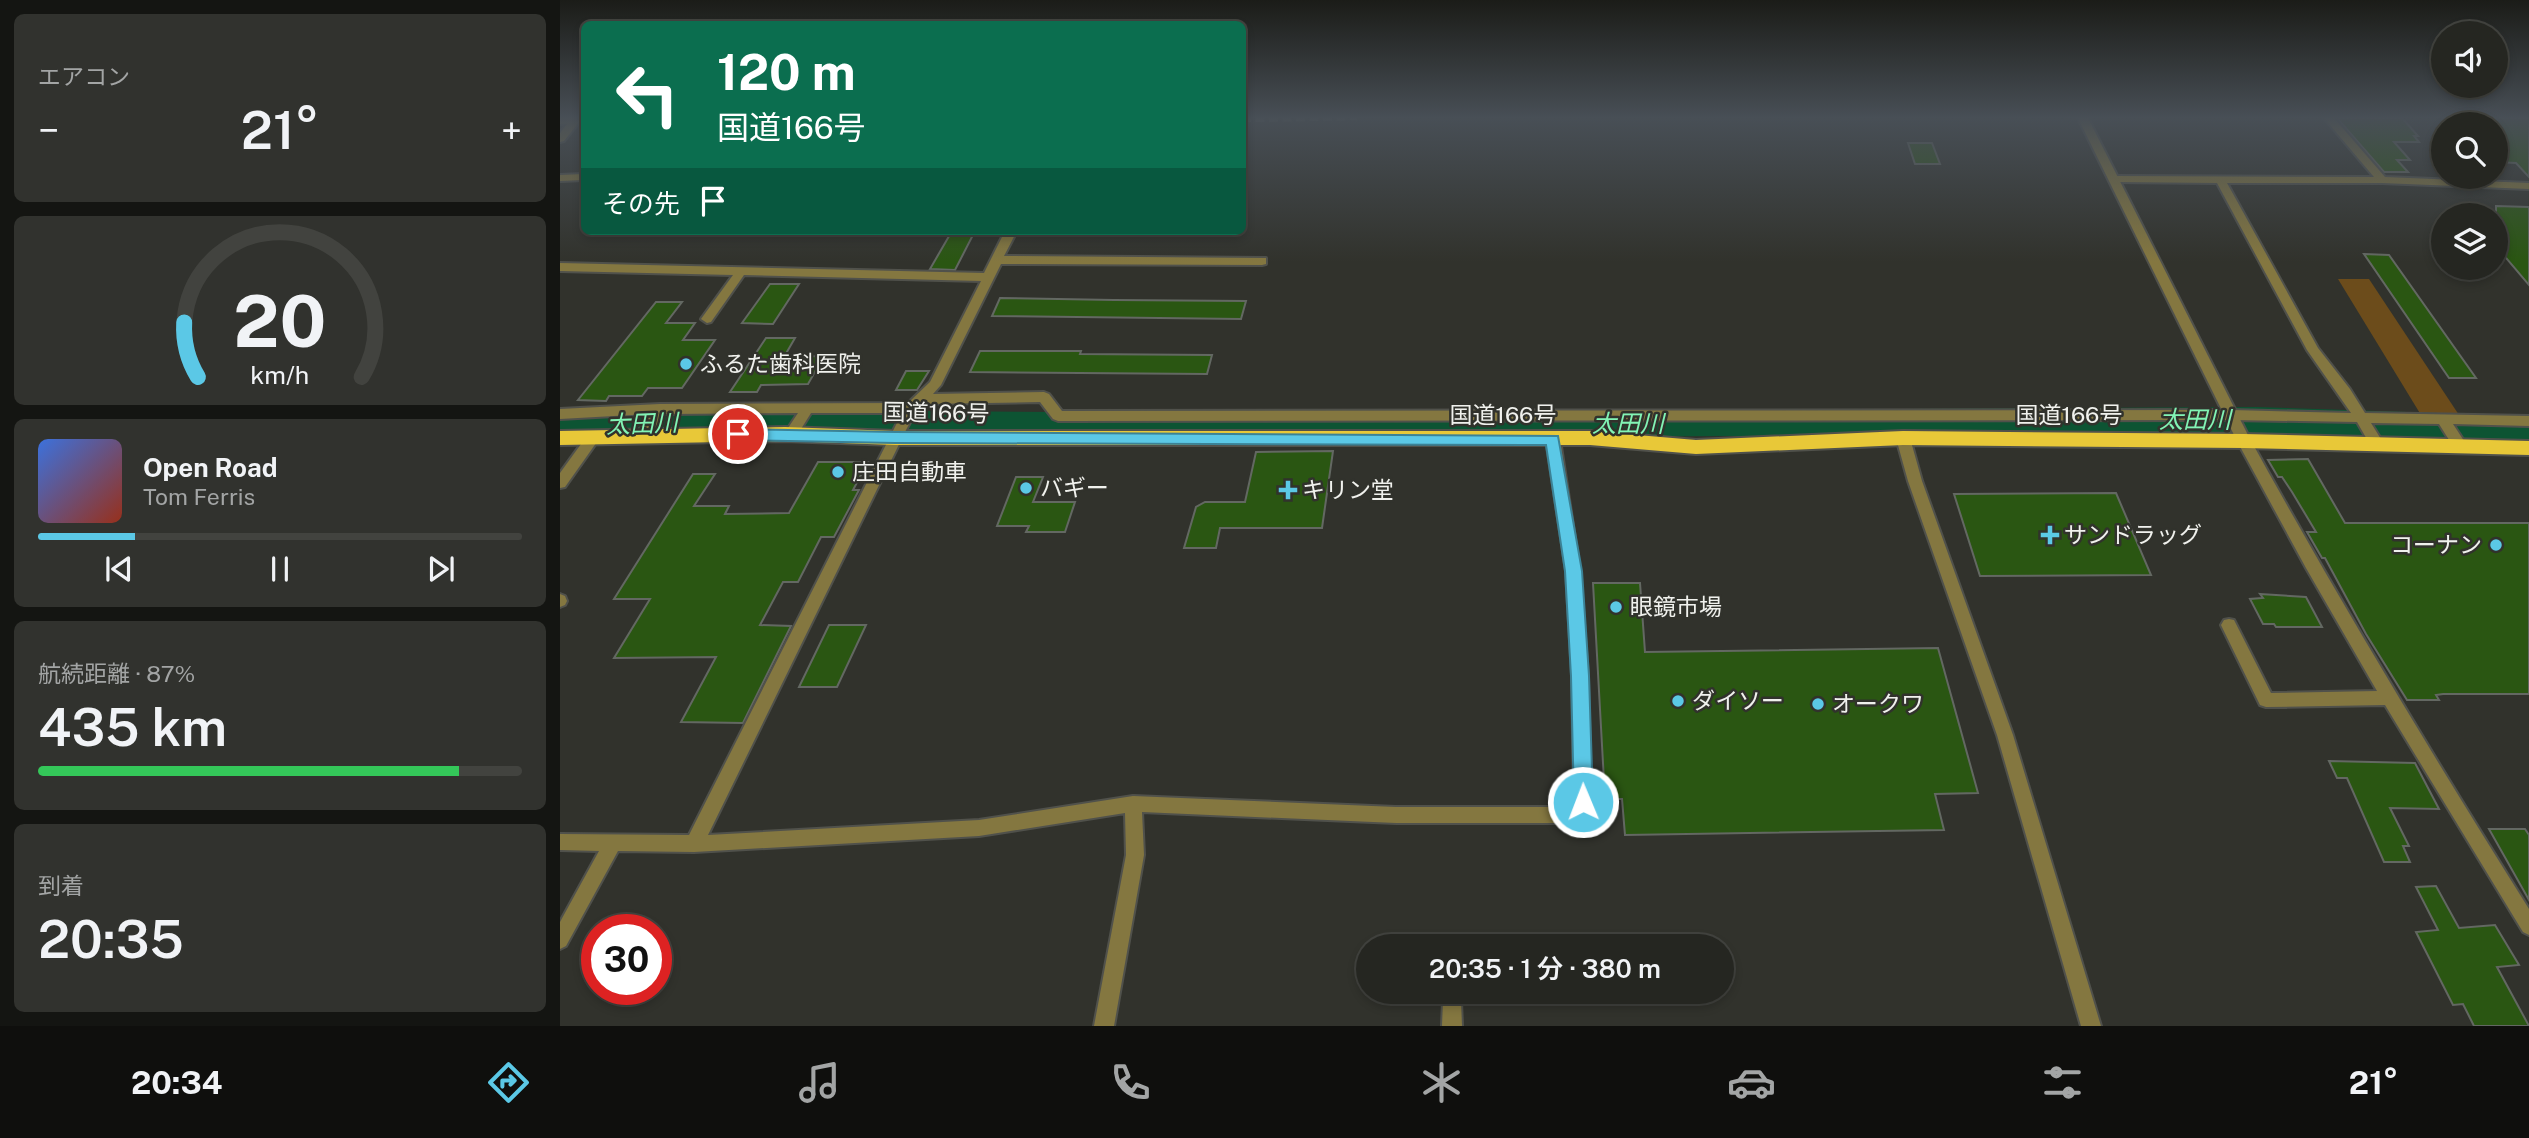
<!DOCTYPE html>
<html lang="ja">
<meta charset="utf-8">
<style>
body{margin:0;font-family:"Public Sans","Noto Sans JP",sans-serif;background:#31322e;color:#f1f3f6;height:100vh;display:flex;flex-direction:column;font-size:26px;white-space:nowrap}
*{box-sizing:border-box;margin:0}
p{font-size:23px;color:#a3a5a5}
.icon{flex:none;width:38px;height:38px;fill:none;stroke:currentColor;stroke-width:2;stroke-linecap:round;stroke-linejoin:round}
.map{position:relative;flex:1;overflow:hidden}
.sheet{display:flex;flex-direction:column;gap:14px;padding:14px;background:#141512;width:560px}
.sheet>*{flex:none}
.guide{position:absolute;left:21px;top:21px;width:665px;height:214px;border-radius:10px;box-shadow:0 4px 10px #0003,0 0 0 2px #42433f;background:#0b6e4f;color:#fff;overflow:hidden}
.buttons{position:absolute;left:1871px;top:21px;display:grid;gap:14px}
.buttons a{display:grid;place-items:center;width:77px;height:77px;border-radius:50%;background:#252621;box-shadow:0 4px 10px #0003,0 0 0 2px #42433f;font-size:35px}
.speed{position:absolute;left:21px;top:914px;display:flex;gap:14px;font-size:35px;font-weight:700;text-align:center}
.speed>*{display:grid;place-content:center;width:91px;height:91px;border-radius:50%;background:#252621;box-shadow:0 4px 10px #0003,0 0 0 2px #42433f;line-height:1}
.speed .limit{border:10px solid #d22;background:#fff;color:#111}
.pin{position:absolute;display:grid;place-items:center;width:60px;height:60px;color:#fff;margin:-30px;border:4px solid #fff;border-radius:50%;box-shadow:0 2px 7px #0007}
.me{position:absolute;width:77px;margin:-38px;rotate:359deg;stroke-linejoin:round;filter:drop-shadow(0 0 5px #0008)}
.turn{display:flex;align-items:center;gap:24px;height:147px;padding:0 21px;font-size:32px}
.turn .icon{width:91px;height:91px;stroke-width:2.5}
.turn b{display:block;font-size:49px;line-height:60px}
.then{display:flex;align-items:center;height:66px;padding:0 21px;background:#0003;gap:14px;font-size:26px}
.big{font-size:52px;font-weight:600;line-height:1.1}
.sheet .tile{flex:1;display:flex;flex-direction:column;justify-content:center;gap:10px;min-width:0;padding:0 24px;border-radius:10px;background:#31322e}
.sheet .dial{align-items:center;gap:0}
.dial svg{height:182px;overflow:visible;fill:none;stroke:#42433f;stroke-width:7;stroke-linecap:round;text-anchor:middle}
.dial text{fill:#f1f3f6;stroke:none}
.song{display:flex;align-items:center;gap:21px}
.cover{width:84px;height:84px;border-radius:10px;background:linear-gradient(135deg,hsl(220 70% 55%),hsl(10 70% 35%))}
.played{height:7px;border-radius:4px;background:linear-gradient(90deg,#5bc8e6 20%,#42433f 20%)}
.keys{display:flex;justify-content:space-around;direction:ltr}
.heat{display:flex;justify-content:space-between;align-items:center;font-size:38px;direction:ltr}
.charge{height:10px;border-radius:5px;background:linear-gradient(90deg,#34c759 87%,#42433f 0)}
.trip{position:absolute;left:796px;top:934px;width:378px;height:70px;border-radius:35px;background:#252621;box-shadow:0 4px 10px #0003,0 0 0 2px #42433f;font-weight:600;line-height:70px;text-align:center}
.tab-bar{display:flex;height:112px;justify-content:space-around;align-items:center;background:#0f0f0d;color:#a3a5a5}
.tab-bar .icon{width:49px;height:49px}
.tab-bar .on{color:#5bc8e6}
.tab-bar b{font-size:32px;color:#f1f3f6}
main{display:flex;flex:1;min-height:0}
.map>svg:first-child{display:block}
.green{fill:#6c4c1b}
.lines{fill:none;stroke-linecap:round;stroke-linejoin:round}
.river{fill:#0d5433;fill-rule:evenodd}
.building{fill:#2a5612;stroke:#636862;stroke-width:2}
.minor-casing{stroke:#50514b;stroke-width:4}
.tertiary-casing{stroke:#50514b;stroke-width:4}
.trunk-casing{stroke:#50514b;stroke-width:4}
.minor{fill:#847740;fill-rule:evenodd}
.tertiary{fill:#847740;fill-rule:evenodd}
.trunk{fill:#e8c838;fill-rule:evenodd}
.rail{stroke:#898a84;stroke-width:4.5;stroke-dasharray:9 4.5;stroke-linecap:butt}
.route{fill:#5bc8e6;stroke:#3b8296;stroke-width:2}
.poi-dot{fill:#5bc8e6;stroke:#31322c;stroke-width:2.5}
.labels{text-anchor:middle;stroke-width:5;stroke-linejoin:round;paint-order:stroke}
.poi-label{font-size:23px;fill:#f0f1ed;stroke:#31322c;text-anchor:start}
.street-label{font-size:23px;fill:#f0f1ed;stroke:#31322c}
.water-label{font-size:24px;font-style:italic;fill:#82f4b5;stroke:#31322c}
</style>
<main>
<section class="sheet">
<div class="tile"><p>エアコン</p>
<div class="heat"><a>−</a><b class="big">21°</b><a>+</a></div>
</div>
<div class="tile dial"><svg viewBox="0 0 100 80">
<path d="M14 69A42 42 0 1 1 86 69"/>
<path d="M14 69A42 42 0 0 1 8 45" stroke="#5bc8e6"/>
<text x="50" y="56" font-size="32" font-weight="700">20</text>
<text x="50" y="72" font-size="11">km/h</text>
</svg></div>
<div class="tile">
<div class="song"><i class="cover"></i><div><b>Open Road</b><p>Tom Ferris</p></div></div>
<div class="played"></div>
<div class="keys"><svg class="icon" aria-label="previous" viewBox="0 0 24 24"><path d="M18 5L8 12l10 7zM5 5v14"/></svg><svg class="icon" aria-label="pause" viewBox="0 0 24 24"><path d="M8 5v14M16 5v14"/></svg><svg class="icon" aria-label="next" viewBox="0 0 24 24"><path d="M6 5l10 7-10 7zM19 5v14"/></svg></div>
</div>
<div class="tile"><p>航続距離 · 87%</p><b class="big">435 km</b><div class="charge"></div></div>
<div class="tile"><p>到着</p><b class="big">20:35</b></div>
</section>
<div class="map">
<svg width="1969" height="1026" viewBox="0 0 1969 1026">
<rect width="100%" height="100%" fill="#31322c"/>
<path class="green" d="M 1778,279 L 1809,279 L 1899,415 L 1861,415 Z"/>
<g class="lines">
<path class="river" d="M 313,404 L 366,411 L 652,413 L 1696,407 L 1969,416 L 1969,442 L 1696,433 L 652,439 L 366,437 L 313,430 L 72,434 L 0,439 L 0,413 L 72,408 Z"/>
</g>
<g class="building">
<path d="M 1777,118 L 1842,118 L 1858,136 L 1854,136 L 1859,142 L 1834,142 L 1850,160 L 1837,160 L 1848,172 L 1824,172 Z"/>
<path d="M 1914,118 L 1969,118 L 1969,177 L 1956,163 L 1936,162 L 1936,124 L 1920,124 Z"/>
<path d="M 1348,143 L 1372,143 L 1380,164 L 1355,164 Z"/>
<path d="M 1936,206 L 1969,207 L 1969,285 L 1936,246 Z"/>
<path d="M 392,231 L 415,231 L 395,270 L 370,269 Z"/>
<path d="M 1804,254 L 1829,255 L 1916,378 L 1889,378 Z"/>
<path d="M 210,284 L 239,284 L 213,324 L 182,323 Z"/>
<path d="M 440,298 L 554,300 L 686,301 L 681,319 L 432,316 Z"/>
<path d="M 96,302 L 122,302 L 106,323 L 135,323 L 123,340 L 155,340 L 122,388 L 88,388 L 82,396 L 49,396 L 46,401 L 18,400 Z"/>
<path d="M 206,338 L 235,338 L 224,357 L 264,356 L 248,384 L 201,385 L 197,392 L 170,392 Z"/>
<path d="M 420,351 L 521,351 L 520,354 L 652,355 L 647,374 L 410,372 Z"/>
<path d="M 346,371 L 369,371 L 357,390 L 336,390 Z"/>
<path d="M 773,451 L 762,528 L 660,528 L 656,548 L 624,548 L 636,507 L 645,502 L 685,502 L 696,452 Z"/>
<path d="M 1748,459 L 1785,523 L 1969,523 L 1969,694 L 1883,694 L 1876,695 L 1879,700 L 1847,700 L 1806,634 L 1765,558 L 1762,558 L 1747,532 L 1756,532 L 1732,492 L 1722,477 L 1718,477 L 1708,460 Z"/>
<path d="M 258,462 L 308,462 L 293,490 L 299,490 L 274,537 L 261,537 L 238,582 L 223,582 L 200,625 L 231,626 L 183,723 L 121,722 L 156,657 L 54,658 L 90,599 L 54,599 L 133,474 L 155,474 L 134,506 L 169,506 L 165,514 L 229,513 Z"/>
<path d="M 456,477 L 483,477 L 473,502 L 515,502 L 505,532 L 466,532 L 469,526 L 437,526 Z"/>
<path d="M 1556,493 L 1591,575 L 1420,576 L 1394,494 Z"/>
<path d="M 1033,583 L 1080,583 L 1085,652 L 1378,648 L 1418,793 L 1375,794 L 1384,830 L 1065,835 L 1062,799 L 1045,799 Z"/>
<path d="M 1700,594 L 1746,597 L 1762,627 L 1716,627 L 1714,624 L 1703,624 L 1690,599 L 1703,598 Z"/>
<path d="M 269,625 L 306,625 L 277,687 L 239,687 Z"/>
<path d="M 1769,761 L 1855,763 L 1879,809 L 1830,808 L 1849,846 L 1843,846 L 1850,862 L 1824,862 L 1787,778 L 1777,778 Z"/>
<path d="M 1929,829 L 1965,829 L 1969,835 L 1969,900 Z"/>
<path d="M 1876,886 L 1899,928 L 1935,925 L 1959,965 L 1937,967 L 1969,1026 L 1914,1026 L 1903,1004 L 1893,1005 L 1856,932 L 1878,930 L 1856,887 Z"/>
</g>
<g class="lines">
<defs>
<g id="minor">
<path d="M 0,118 L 15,118 L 20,121 L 4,141 L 0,142 L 0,133 L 7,124 L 0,124 Z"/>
<path d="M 1764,118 L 1774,118 L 1825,177 L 1969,183 L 1969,189 L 1822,183 L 1667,183 L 1758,348 L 1790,389 L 1805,413 L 1969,416 L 1969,426 L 1893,424 L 1908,447 L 1901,452 L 1896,451 L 1879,424 L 1811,423 L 1824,444 L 1817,449 L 1812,448 L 1797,422 L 1671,420 L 498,421 L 493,419 L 480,402 L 364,404 L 356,411 L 346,430 L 148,835 L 419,820 L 573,796 L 836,807 L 1003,807 L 1014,798 L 1012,676 L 1006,571 L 986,440 L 993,435 L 1000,440 L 1020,571 L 1028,676 L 1031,802 L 1029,808 L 1006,823 L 836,823 L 582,812 L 584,855 L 554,1026 L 534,1026 L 566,855 L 565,813 L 419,836 L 134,852 L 58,851 L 6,946 L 0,949 L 0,922 L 39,851 L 0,850 L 0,834 L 129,835 L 342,413 L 251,413 L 236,437 L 231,439 L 224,434 L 238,413 L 104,414 L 88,438 L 83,440 L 76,435 L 90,414 L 0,419 L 0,409 L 100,404 L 348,403 L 370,382 L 421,281 L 184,275 L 151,322 L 147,323 L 141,319 L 173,275 L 0,271 L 0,263 L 424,273 L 445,231 L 457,231 L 444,256 L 706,258 L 706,264 L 702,265 L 441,264 L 381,385 L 373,394 L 484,392 L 489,394 L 502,411 L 1671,410 L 1791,413 L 1747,350 L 1657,183 L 1555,182 L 1550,179 L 1555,176 L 1814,177 Z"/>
<path d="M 24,174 L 24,180 L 0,181 L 0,175 Z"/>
<path d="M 34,431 L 41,436 L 39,439 L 5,487 L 0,488 L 0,473 L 29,433 Z"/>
<path d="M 1343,433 L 1350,438 L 1362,481 L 1453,735 L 1541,1026 L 1521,1026 L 1437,735 L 1348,481 L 1336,438 Z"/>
<path d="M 1684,436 L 1689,437 C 1778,599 1871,753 1969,909 L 1969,935 L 1963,932 L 1825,705 L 1706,707 L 1700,705 L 1661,625 L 1664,620 L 1669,619 L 1674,620 L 1711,693 L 1817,691 L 1746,568 L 1677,441 Z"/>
<path d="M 0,594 L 5,596 L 7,601 L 5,605 L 0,607 Z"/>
<path d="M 894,992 L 899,994 L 901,1001 L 902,1026 L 882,1026 L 883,1001 L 885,994 Z"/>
</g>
<path id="tertiary" d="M 1518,118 L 1528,118 L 1691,441 L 1689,445 L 1679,445 L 1677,441 Z"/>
<path id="trunk" d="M 225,427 L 335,431 L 1030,431 L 1136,440 L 1343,431 L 1684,434 L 1969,441 L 1969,455 L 1684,448 L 1343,445 L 1136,454 L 1030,445 L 335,445 L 225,441 L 0,445 L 0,431 Z"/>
</defs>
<use href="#minor" class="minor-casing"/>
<use href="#tertiary" class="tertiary-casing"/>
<use href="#trunk" class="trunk-casing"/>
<use href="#minor" class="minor"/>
<use href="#tertiary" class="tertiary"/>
<use href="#trunk" class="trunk"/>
<path class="rail" d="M 682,120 L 797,118"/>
</g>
<linearGradient id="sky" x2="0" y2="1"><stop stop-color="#1b1c18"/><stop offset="0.45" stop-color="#484f56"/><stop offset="1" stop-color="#484f56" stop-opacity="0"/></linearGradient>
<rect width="1969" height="262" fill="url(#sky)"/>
<path class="route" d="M 178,429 L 335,432 L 998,436 L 1022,571 L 1029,676 L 1033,802 L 1030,808 L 1023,811 L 1016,808 L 1014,802 L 1011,676 L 1005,571 L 986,445 L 335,443 L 178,440 L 170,434 Z"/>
<g class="poi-dot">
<circle cx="126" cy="364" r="7"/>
<circle cx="278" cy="472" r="7"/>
<circle cx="466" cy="488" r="7"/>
<path d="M724.5 479.5h7v7h7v7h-7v7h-7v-7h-7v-7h7z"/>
<path d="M1486.5 524.5h7v7h7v7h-7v7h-7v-7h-7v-7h7z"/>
<circle cx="1936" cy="545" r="7"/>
<circle cx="1056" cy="607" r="7"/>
<circle cx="1118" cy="701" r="7"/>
<circle cx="1258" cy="704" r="7"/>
</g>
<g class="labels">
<g class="poi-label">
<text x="140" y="372">ふるた歯科医院</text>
<text x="292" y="480">庄田自動車</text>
<text x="480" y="496">バギー</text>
<text x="742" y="498">キリン堂</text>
<text x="1504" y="543">サンドラッグ</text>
<text x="1922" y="553" text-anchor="end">コーナン</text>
<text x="1070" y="615">眼鏡市場</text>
<text x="1132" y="709">ダイソー</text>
<text x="1272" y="712">オークワ</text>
</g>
<g class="street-label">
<text transform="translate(376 413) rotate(1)" y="8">国道166号</text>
<text x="943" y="423">国道166号</text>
<text x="1509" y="423">国道166号</text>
</g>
<g class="water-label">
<text x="1635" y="428">太田川</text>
<text transform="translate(82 424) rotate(-2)" y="8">太田川</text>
<text x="1068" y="432">太田川</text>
</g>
</g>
</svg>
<div class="buttons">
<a><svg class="icon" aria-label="sound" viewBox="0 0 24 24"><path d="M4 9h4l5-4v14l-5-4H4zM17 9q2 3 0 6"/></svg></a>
<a><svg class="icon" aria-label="search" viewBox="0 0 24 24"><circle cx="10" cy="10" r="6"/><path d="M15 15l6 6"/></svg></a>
<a><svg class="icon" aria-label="layers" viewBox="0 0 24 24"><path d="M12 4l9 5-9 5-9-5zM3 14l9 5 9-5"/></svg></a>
</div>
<div class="speed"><div class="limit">30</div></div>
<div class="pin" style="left:178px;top:434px;background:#d93025"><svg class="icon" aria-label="arrive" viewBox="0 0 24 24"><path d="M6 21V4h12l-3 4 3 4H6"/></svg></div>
<svg class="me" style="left:1023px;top:802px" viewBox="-20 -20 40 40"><circle r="17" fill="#5bc8e6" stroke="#fff" stroke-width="3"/><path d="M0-11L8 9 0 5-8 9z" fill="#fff"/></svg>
<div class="trip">20:35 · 1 分 · 380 m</div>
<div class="guide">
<div class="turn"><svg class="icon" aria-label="left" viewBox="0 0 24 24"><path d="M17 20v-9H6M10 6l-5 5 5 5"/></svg><div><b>120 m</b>国道166号</div></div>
<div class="then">その先<svg class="icon" aria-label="arrive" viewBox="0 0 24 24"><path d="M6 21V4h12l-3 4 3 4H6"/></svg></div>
</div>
</div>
</main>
<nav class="tab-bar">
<b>20:34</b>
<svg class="icon on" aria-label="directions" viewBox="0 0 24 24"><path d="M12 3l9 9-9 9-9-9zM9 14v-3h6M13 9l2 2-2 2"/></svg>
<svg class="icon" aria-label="music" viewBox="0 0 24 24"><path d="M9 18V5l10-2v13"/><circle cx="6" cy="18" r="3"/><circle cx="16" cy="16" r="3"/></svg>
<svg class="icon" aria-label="phone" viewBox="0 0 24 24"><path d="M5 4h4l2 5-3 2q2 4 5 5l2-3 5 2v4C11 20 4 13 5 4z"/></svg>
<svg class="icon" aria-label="climate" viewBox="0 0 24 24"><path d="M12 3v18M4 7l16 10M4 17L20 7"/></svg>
<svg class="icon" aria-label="car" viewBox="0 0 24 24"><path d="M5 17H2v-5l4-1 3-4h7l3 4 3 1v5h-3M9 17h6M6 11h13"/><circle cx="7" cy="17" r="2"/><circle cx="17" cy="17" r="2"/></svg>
<svg class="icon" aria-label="filters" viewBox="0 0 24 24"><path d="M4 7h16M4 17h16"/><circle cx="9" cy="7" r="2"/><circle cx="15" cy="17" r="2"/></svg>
<b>21°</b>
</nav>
